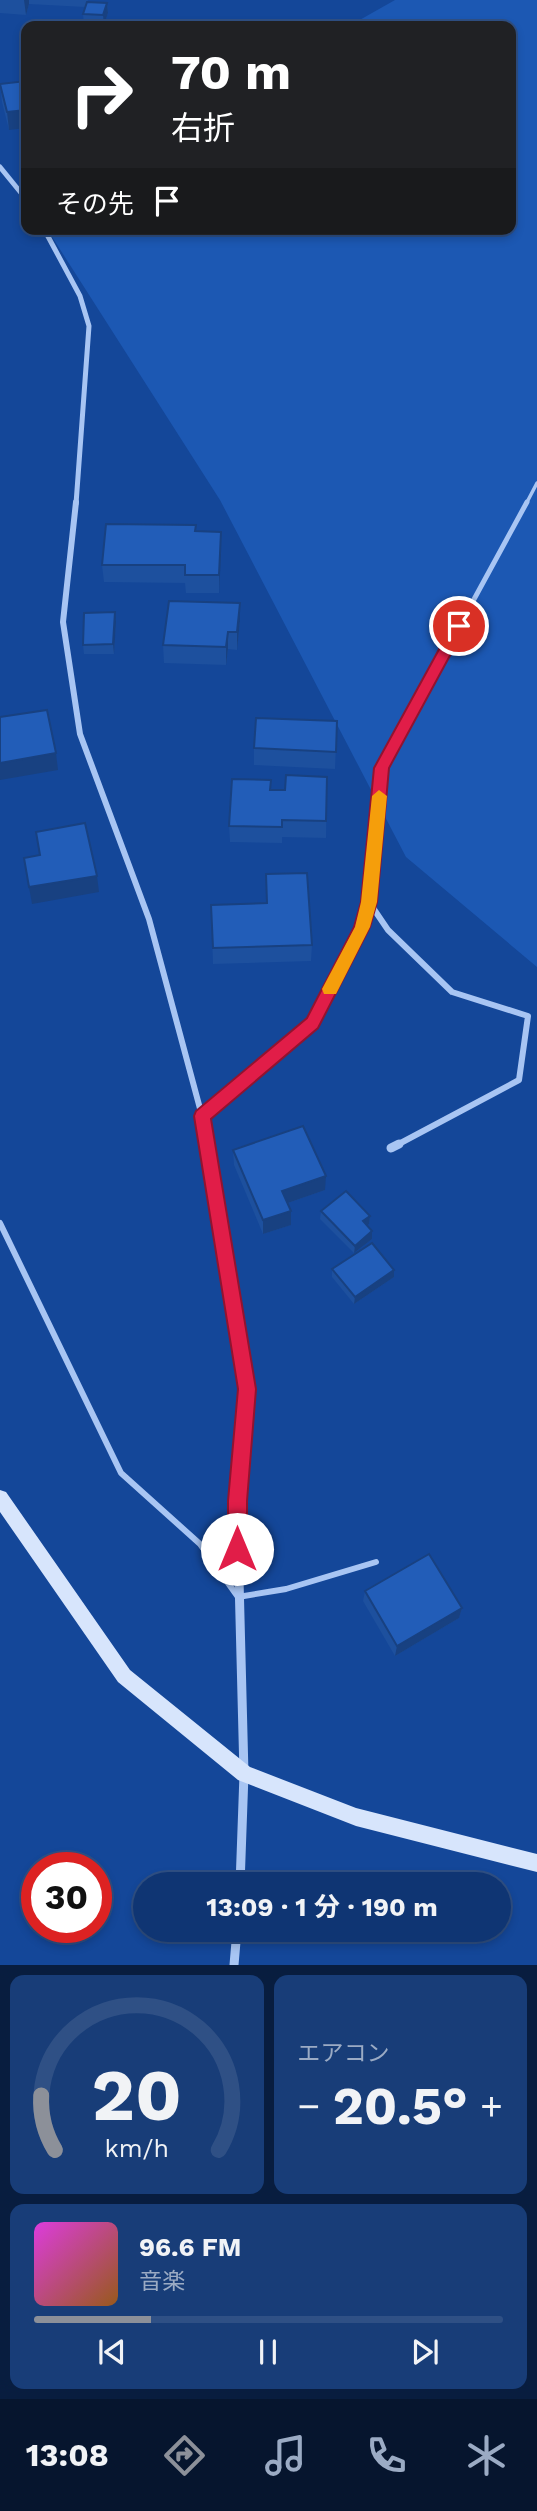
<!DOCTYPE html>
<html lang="ja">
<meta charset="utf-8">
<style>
body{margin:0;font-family:"Work Sans","Noto Sans JP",sans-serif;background:#183d78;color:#f1f3f6;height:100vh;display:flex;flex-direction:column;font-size:26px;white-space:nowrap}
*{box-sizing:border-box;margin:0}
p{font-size:23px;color:#9babc4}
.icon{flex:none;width:38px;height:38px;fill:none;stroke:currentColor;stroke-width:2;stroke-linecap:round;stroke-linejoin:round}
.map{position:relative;height:1965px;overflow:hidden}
.details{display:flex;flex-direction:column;gap:10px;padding:10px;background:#081d3f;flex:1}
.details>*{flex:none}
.hud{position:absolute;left:21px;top:21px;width:495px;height:214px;border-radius:14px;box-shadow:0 4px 10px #0003,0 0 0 2px #2f5085;background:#202124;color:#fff;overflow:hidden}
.speed{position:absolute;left:21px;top:1852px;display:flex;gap:14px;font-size:35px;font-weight:700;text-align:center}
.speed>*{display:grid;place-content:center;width:91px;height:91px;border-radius:50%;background:#0f3573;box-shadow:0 4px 10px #0003,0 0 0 2px #2f5085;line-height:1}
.speed .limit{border:10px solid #d22;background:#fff;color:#111}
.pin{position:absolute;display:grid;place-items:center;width:60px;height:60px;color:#fff;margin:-30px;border:4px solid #fff;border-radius:50%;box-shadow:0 2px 7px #0007}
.me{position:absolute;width:77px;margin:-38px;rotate:0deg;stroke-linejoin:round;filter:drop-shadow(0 0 5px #0008)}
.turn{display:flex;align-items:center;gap:24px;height:147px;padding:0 35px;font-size:32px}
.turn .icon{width:91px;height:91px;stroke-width:2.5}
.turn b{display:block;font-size:49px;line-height:60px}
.then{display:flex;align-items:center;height:66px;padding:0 35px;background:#0003;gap:14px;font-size:26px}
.big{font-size:52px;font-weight:700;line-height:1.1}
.details .tile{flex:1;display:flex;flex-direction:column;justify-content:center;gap:10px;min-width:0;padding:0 24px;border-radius:14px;background:#183d78}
.details .dial{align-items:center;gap:0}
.dial svg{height:182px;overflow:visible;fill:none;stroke:#2f5085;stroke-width:7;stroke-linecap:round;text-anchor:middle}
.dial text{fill:#f1f3f6;stroke:none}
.song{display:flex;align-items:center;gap:21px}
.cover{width:84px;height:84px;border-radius:10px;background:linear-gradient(135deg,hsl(300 70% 55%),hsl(30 70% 35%))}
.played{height:7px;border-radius:4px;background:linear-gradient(90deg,#8c9099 25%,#2f5085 25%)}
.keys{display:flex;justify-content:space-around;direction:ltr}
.heat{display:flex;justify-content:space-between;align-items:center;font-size:38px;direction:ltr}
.details .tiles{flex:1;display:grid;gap:10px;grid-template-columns:1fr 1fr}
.tile:last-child{grid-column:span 2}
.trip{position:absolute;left:133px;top:1872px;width:378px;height:70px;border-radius:35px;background:#0f3573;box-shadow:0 4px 10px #0003,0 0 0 2px #2f5085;font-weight:700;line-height:70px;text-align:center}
.tab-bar{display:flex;height:112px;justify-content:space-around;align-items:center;background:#06152e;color:#9babc4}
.tab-bar .icon{width:49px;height:49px}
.tab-bar .active{color:#8c9099}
.tab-bar b{font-size:32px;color:#f1f3f6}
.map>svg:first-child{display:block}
.green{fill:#1c58b3}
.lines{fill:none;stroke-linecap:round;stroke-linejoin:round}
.lane-far2{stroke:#a8c5f3;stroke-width:3.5}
.lane-far1{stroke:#a8c5f3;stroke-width:5}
.lane{stroke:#a8c5f3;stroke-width:6}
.street-far2{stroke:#a8c5f3;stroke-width:5}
.street-far1{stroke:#a8c5f3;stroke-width:6}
.street{stroke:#a8c5f3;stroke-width:9}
.secondary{fill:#d7e5fc;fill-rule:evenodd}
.wall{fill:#1d509e}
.shaded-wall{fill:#184181}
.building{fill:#225db8;stroke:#184181;stroke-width:2}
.route{fill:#e11d48;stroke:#92132f;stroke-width:2}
.slow{fill:#f59e0b}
</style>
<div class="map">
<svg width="537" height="1965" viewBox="0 0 537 1965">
<rect width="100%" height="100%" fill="#144799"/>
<path class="green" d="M 395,0 L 537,0 L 537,967 L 406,857 L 220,500 L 47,229 L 511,229 L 511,26 L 349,26 Z"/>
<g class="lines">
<path class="lane-far2" d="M 526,504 L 537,483"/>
<path class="lane-far1" d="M 369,902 L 382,768 L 527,502"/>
<path class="lane" d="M 0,1223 L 121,1473 L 200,1544 L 238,1597 L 286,1589 L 376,1562"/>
<g class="street-far2">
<path d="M 0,167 L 26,199"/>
<path d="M 44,229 L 80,296 L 89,326 L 76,504"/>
</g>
<g class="street-far1">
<path d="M 76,502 L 63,622 L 80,734 L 149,919 L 202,1116 L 207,1146"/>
<path d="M 202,1116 L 313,1023 L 362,927 L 369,902 L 388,930 L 452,992 L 528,1016 L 519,1080 L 395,1146"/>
</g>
<g class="street">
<path d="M 207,1144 L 247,1389 L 237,1501 L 244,1774 L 240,1885"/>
<path d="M 391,1148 L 399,1144"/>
<path d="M 234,1965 L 237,1930"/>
</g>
<path class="secondary" d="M 0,1490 L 6,1492 L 130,1670 L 250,1767 L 356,1808 L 537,1854 L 537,1872 L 356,1826 L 238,1780 L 118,1682 L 0,1512 Z"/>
</g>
<g class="wall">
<path d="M 0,0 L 88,0 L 87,2 L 107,3 L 108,13 L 104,25 L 84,24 L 83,14 L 85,7 L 29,4 L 26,15 L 0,13 Z"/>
<path d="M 26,81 L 9,130 L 2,102 L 0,84 Z"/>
<path d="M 196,525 L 196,531 L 221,550 L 219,593 L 186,593 L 185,583 L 104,582 L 102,565 Z"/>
<path d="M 115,612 L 116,622 L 114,654 L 84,654 L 83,645 Z"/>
<path d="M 240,621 L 237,650 L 228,649 L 226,665 L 164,663 L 163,645 Z"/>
<path d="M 337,721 L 335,769 L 254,765 L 254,748 Z"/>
<path d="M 327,777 L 326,838 L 282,837 L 282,843 L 230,842 L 229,826 L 271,780 L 271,790 L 285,790 Z"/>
<path d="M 266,874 L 312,945 L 311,961 L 213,964 L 211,905 L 267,903 Z"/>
<path d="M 233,1150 L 325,1190 L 288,1203 L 291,1211 L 291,1225 L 263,1234 L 234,1165 Z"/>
<path d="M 321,1211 L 370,1216 L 369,1224 L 367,1225 L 372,1231 L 372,1239 L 354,1253 L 320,1219 Z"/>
<path d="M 332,1269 L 394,1270 L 394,1277 L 354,1304 L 332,1277 Z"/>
<path d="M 365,1591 L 462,1608 L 459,1618 L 395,1656 L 363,1601 Z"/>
</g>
<g class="shaded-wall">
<path d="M 24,0 L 29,0 L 29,4 L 26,15 Z"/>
<path d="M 107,3 L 108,13 L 104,25 L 103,15 Z"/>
<path d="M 26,110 L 26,128 L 9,130 L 7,112 Z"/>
<path d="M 221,532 L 221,550 L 219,593 L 219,575 Z"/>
<path d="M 240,603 L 240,621 L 237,650 L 237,632 Z"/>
<path d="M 115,612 L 116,622 L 114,654 L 113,644 Z"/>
<path d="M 228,632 L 228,649 L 226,665 L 226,647 Z"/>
<path d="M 56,753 L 58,770 L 0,780 L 0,763 Z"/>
<path d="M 97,876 L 99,892 L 32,904 L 29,887 Z"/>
<path d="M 326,1176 L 325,1190 L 282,1205 L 282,1191 Z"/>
<path d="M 291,1211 L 291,1225 L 263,1234 L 263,1220 Z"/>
<path d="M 370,1216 L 369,1224 L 362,1229 L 363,1221 Z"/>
<path d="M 372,1231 L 372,1239 L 354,1253 L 355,1246 Z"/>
<path d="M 394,1270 L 394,1277 L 354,1304 L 355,1297 Z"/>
<path d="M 462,1608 L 459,1618 L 395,1656 L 397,1646 Z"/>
</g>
<g class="building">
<path d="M 87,2 L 107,3 L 103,15 L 83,14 Z"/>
<path d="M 26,81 L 26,110 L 7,112 L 0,84 Z"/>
<path d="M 106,524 L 196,525 L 195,531 L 221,532 L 219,575 L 185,575 L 185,565 L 102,565 Z"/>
<path d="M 169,601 L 240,603 L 237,632 L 228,632 L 226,647 L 163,645 Z"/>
<path d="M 115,612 L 113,644 L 83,645 L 84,613 Z"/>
<path d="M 47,710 L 56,753 L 0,763 L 0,717 Z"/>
<path d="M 256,718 L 337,721 L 336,752 L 254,748 Z"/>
<path d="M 286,775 L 327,777 L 326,821 L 282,820 L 282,827 L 229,826 L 232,779 L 271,780 L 270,790 L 285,790 Z"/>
<path d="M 85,823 L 97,876 L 29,887 L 24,858 L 40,855 L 36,832 Z"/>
<path d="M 307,873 L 312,945 L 213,948 L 211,905 L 267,903 L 266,874 Z"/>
<path d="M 303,1126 L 326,1176 L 282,1191 L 291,1211 L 263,1220 L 233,1150 Z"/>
<path d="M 346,1191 L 370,1216 L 363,1221 L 372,1231 L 355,1246 L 321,1211 Z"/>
<path d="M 372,1243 L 394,1270 L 355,1297 L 332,1269 Z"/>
<path d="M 429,1554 L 462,1608 L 397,1646 L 365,1591 Z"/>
</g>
<path class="route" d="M 459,621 L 466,626 L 389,768 L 377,902 L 370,927 L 318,1028 L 211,1119 L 256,1389 L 247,1501 L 247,1549 L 244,1556 L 237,1559 L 231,1556 L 228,1549 L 228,1501 L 238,1389 L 194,1116 L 196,1111 L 307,1018 L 354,927 L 361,902 L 374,768 L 454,622 Z"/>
<path class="slow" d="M 379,790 L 387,796 L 377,902 L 370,927 L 336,994 L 324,994 L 322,989 L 355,927 L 361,902 L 372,796 Z"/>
</svg>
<div class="speed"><div class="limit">30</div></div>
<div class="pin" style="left:459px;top:626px;background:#d93025"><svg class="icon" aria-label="arrive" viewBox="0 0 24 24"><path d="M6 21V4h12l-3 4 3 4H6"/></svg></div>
<svg class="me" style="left:237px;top:1549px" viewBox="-20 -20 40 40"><circle r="19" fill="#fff"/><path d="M0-13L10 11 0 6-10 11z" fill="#e11d48"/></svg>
<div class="trip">13:09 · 1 分 · 190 m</div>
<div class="hud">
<div class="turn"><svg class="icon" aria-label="right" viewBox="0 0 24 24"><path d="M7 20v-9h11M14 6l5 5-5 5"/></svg><div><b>70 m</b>右折</div></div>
<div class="then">その先<svg class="icon" aria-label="arrive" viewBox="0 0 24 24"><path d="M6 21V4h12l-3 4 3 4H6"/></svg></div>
</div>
</div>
<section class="details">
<div class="tiles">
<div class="tile dial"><svg viewBox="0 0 100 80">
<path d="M14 69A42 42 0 1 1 86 69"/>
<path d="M14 69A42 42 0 0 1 8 45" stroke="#8c9099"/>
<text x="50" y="56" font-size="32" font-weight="700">20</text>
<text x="50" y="72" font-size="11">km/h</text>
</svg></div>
<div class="tile"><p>エアコン</p>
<div class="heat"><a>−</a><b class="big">20.5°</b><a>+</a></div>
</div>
<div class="tile">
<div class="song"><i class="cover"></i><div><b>96.6 FM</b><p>音楽</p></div></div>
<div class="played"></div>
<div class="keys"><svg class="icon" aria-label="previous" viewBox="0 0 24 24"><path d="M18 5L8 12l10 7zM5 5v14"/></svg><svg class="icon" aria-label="pause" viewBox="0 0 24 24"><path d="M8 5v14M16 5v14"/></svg><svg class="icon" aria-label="next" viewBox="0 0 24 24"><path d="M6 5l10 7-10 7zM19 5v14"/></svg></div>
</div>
</div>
</section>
<nav class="tab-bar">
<b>13:08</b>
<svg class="icon active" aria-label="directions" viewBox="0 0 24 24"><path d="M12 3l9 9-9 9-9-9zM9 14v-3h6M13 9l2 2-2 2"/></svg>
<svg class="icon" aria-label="music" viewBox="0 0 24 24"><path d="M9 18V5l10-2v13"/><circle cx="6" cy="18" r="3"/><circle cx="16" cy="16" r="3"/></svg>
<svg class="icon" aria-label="phone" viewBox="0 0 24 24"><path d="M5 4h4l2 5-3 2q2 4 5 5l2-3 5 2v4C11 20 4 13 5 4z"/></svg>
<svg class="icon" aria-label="climate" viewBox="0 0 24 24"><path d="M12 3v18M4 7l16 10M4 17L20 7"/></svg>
</nav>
